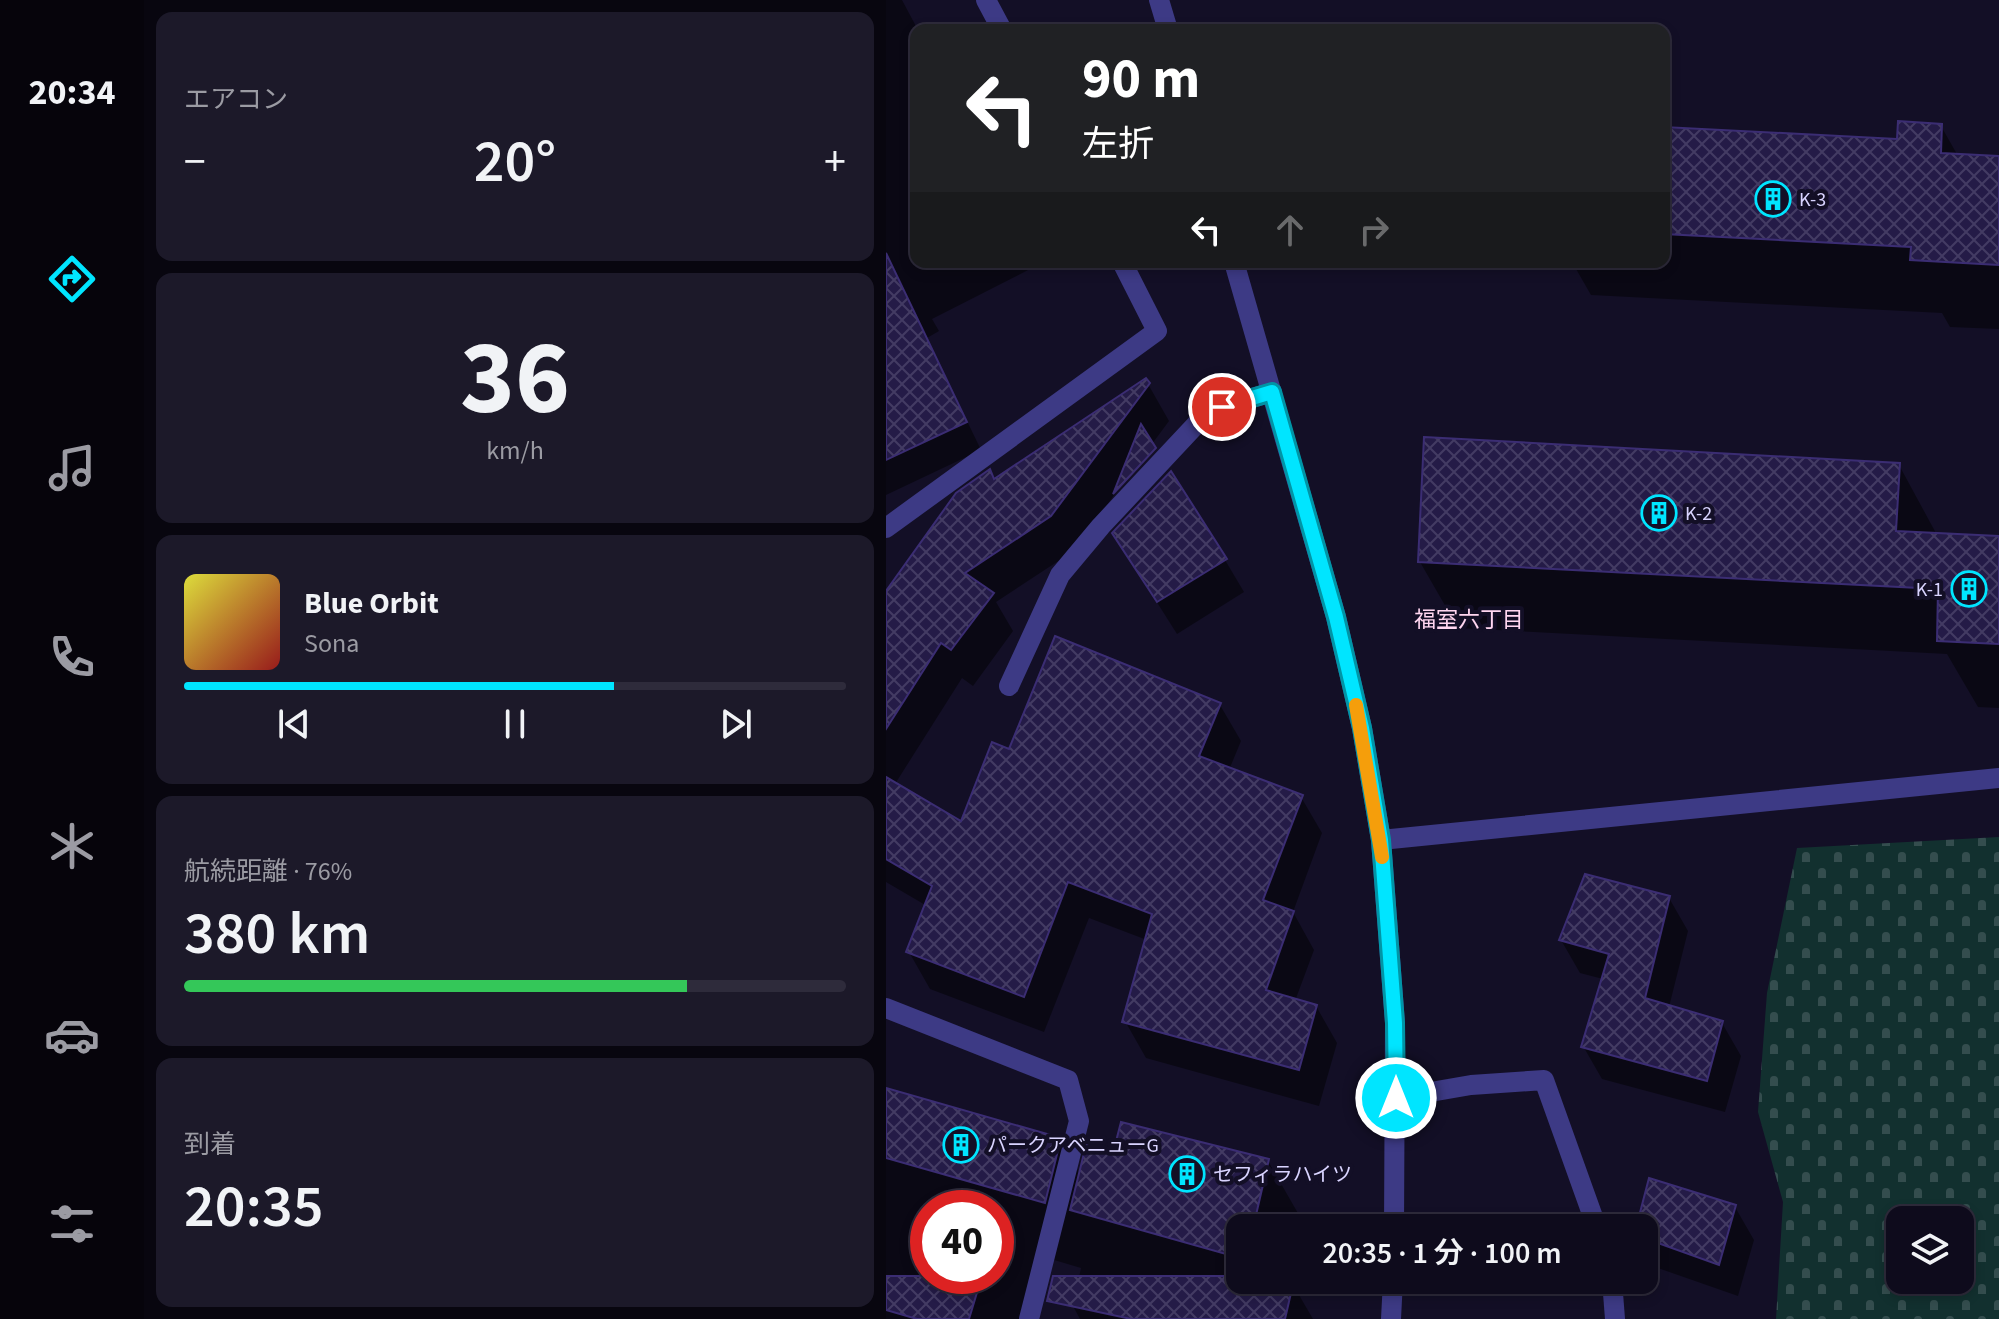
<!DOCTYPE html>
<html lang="ja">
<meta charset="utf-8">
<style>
body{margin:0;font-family:"Source Sans 3","Noto Sans JP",sans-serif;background:#1c1929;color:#f1f3f6;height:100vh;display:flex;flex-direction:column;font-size:30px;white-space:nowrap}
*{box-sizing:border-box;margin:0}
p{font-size:26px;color:#9b9ba3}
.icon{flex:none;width:44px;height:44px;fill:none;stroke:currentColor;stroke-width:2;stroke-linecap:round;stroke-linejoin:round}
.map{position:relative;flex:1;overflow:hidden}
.details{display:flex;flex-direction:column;gap:12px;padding:12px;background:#08060f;width:742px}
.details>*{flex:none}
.top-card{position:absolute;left:24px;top:24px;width:760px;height:244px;border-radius:16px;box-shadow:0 4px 12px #0003,0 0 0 2px #2e2b3b;background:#202124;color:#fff;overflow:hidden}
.controls{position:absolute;left:1000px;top:1206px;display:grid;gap:16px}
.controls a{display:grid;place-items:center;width:88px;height:88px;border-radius:16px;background:#0e0b1c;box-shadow:0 4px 12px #0003,0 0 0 2px #2e2b3b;font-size:40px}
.speed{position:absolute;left:24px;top:1190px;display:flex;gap:16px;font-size:40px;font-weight:700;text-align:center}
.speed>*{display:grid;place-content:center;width:104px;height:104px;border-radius:50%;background:#0e0b1c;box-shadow:0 4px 12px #0003,0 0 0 2px #2e2b3b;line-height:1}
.speed .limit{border:12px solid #d22;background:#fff;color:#111}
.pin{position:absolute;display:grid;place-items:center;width:68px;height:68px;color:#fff;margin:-34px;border:4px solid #fff;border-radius:50%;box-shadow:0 2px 8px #0007}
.me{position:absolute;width:88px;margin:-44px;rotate:0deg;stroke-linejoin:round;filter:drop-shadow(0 0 6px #0008)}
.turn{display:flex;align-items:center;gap:28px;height:168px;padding:0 40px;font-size:36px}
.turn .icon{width:104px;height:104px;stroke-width:2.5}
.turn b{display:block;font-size:56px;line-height:68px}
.lanes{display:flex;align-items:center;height:76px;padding:0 40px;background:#0003;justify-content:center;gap:40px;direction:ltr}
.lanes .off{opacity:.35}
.big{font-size:60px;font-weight:600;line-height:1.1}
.details .widget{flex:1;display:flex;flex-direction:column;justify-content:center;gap:12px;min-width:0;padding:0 28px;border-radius:16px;background:#1c1929}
.details .dial{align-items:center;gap:0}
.dial b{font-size:104px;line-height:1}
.song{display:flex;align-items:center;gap:24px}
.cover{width:96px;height:96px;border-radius:12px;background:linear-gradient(135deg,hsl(60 70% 55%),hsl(0 70% 35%))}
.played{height:8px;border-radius:4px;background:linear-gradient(90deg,#00e5ff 65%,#2e2b3b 65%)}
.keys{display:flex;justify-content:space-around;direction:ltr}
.heat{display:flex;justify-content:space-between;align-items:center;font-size:44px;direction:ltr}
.charge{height:12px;border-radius:6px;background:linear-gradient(90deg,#34c759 76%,#2e2b3b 0)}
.trip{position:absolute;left:340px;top:1214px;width:432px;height:80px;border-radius:16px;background:#0e0b1c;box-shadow:0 4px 12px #0003,0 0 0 2px #2e2b3b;font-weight:600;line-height:80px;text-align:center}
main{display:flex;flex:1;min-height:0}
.tab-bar{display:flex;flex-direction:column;width:144px;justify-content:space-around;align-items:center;background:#06040b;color:#9b9ba3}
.tab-bar .icon{width:56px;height:56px}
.tab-bar .active{color:#00e5ff}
.tab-bar b{font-size:36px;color:#f1f3f6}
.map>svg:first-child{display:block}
.cemetery{fill:url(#cemetery-stones);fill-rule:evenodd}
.shadow{fill:#0007;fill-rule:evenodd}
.building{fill:url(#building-cross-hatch);stroke:#3b2d73;stroke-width:2}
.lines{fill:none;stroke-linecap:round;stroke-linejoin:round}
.minor{stroke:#3d3a85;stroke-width:20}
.route-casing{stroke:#0095a6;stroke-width:20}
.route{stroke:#00e5ff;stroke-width:14}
.slow{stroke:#f59e0b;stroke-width:14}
.labels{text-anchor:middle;stroke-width:8;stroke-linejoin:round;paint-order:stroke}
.poi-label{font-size:20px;fill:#d9d4ff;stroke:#130f26;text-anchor:start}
.neighbourhood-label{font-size:22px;fill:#ffd6f0;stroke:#130f26}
</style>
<main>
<nav class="tab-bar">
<b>20:34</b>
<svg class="icon active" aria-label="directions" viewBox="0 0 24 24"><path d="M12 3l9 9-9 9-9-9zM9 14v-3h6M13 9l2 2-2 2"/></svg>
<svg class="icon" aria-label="music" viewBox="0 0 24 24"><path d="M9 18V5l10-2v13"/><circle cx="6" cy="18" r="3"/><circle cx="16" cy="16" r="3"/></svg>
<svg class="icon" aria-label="phone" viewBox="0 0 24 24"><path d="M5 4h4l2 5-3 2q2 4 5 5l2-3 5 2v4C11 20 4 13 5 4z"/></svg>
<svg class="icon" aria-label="climate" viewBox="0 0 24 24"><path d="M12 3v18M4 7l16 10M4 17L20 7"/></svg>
<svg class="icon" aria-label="car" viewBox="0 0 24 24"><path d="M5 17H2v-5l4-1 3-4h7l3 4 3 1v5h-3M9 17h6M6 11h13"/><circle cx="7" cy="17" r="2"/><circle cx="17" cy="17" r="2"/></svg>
<svg class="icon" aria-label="filters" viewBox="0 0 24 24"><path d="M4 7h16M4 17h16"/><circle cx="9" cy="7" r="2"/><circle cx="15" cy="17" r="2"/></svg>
</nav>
<section class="details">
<div class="widget"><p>エアコン</p>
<div class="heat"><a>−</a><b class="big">20°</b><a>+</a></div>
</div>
<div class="widget dial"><b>36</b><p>km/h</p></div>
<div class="widget">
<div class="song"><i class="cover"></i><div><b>Blue Orbit</b><p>Sona</p></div></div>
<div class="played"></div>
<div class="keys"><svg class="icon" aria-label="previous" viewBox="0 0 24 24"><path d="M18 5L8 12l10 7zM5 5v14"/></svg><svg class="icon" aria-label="pause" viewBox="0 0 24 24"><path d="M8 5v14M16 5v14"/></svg><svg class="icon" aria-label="next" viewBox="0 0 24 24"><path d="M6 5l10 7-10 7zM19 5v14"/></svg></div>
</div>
<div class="widget"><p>航続距離 · 76%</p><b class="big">380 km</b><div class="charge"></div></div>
<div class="widget"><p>到着</p><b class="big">20:35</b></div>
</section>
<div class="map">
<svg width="1113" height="1319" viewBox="0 0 1113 1319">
<defs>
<pattern id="cemetery-stones" width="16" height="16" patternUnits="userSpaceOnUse" patternTransform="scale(2)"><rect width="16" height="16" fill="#12302f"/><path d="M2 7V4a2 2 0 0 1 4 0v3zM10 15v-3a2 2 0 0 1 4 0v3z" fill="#344d4e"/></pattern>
<pattern id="building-cross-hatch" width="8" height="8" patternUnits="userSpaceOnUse" patternTransform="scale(2)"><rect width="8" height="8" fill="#241b47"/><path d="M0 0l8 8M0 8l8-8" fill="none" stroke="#433b63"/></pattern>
</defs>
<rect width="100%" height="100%" fill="#130f26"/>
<path class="cemetery" d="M 1113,837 L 1113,1319 L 890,1319 L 897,1202 L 872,1112 L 881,993 L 911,848 ZM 1014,1220 L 1074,1220 L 1074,1280 L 1014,1280 Z"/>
<g class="shadow">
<path d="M 0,0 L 16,0 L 32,30 L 30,30 L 30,262 L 143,262 L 146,268 L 46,319 L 53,331 L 41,338 L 95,450 L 0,495 Z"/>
<path d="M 1055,126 L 1072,156 L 1113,158 L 1113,329 L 1064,327 L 1056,313 L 705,295 L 686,262 L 778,262 L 778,129 L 1013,141 Z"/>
<path d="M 262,384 L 283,421 L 186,552 L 110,602 L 127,631 L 87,686 L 76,678 L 9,784 L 76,824 L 124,751 L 334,705 L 355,741 L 343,770 L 415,797 L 436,833 L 407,912 L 428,950 L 409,1001 L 430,1006 L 451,1043 L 433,1106 L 260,1058 L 239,1021 L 261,940 L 203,918 L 158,1032 L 44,989 L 23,952 L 41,906 L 0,882 L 0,595 L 108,481 Z"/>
<path d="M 1013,465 L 1051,535 L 1113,538 L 1113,708 L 1092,707 L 1061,654 L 572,628 L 534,562 Z"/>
<path d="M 339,560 L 358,592 L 291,634 L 248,566 Z"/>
<path d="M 783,898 L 802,931 L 783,1007 L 836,1023 L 855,1056 L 839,1112 L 716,1079 L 697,1046 L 717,979 L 694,973 L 675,940 Z"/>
<path d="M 0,1091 L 174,1140 L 195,1176 L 228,1155 L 382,1161 L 413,1215 L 410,1228 L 354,1228 L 354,1280 L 397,1280 L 406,1283 L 427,1319 L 194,1319 L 187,1306 L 195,1268 L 158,1257 L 140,1319 L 0,1319 ZM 42,1208 L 110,1208 L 110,1276 L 42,1276 Z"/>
<path d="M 849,1207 L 868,1240 L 852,1296 L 769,1267 L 758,1248 L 758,1228 L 752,1228 Z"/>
</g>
<g class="building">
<path d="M 1012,121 L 1056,124 L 1055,153 L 1113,156 L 1113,265 L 1024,260 L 1025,247 L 778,234 L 778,127 L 1011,139 Z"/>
<path d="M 0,253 L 81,422 L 0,460 Z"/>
<path d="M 260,378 L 264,383 L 165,516 L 79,573 L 108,593 L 65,650 L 55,643 L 0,729 L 0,591 L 70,493 L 104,469 L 108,479 Z"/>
<path d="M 255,424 L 270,448 L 227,494 Z"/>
<path d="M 538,437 L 1014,463 L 1010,531 L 1113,536 L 1113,644 L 1051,641 L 1052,589 L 532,562 Z"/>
<path d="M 285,471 L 341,559 L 271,602 L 226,533 Z"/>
<path d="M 169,636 L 335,703 L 313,756 L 417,795 L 377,900 L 408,911 L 380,990 L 431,1005 L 413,1070 L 236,1022 L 266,914 L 182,882 L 138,997 L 20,952 L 46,886 L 0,859 L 0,777 L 75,821 L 106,742 L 123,749 Z"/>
<path d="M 699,874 L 784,896 L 759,998 L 837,1021 L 821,1081 L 695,1047 L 723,954 L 673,940 Z"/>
<path d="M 0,1088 L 175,1138 L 159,1203 L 0,1158 Z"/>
<path d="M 235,1122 L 383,1159 L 367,1228 L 354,1228 L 354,1258 L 184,1210 L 200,1145 L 227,1153 Z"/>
<path d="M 763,1178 L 850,1205 L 833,1265 L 758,1238 L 758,1228 L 750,1228 Z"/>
<path d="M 0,1276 L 96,1276 L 83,1319 L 31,1319 L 0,1310 Z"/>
<path d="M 167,1276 L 354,1276 L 354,1280 L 408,1280 L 399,1319 L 245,1319 L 161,1301 Z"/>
</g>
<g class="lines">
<g class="minor">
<path d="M 100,0 L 116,30"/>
<path d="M 273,0 L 282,30"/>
<path d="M 348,262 L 450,617 L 476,728 L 495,840 L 509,1023 L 508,1228"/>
<path d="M 0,528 L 271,331 L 236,262"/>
<path d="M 123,686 L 174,575 L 215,526 L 319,415 L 336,407 L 386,392"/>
<path d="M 495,840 L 1113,778"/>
<path d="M 0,1008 L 182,1080 L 193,1121 L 143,1319"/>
<path d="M 510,1098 L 585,1085 L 658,1080 L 711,1228"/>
<path d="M 726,1280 L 729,1319"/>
<path d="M 505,1319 L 507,1280"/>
</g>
</g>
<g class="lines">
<defs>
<path id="route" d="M 336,407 L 386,392 L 450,617 L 476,728 L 495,840 L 509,1023 L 510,1098"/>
</defs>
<use href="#route" class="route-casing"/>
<use href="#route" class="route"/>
<path class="slow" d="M 470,705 L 496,857"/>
</g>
<defs>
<symbol id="building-ring" viewBox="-11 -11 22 22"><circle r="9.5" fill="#130f26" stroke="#00e5ff" stroke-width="1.5"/><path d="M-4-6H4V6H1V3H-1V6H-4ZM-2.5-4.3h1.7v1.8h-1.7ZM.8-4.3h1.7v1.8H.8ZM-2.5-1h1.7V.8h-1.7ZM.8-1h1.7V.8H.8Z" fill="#00e5ff"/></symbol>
</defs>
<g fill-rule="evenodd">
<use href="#building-ring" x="867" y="179" width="40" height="40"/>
<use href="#building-ring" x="753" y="493" width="40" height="40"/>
<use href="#building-ring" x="1063" y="569" width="40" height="40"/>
<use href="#building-ring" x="55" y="1125" width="40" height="40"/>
<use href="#building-ring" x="281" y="1154" width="40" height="40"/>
</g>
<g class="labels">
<g class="poi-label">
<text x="913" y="206">K-3</text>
<text x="799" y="520">K-2</text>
<text x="1057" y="596" text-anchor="end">K-1</text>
<text x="101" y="1152">パークアベニューG</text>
<text x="327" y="1181">セフィラハイツ</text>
</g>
<g class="neighbourhood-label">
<text x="583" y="627">福室六丁目</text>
</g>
</g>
</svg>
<div class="controls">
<a><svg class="icon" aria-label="layers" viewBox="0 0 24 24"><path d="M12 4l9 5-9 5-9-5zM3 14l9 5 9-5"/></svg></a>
</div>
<div class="speed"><div class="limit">40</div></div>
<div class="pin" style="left:336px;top:407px;background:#d93025"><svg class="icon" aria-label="arrive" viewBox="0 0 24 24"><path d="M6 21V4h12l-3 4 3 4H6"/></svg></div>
<svg class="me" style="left:510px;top:1098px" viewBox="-20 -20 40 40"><circle r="17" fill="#00e5ff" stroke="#fff" stroke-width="3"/><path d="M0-11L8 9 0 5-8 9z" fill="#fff"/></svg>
<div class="trip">20:35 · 1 分 · 100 m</div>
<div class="top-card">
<div class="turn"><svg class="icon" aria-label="left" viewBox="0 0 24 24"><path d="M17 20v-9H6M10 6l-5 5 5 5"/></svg><div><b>90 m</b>左折</div></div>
<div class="lanes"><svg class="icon" aria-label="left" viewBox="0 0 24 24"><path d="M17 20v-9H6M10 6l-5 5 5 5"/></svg><svg class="icon off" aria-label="ahead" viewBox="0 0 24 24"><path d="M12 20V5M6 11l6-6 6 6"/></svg><svg class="icon off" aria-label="right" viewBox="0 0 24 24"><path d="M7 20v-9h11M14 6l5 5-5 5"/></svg></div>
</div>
</div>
</main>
